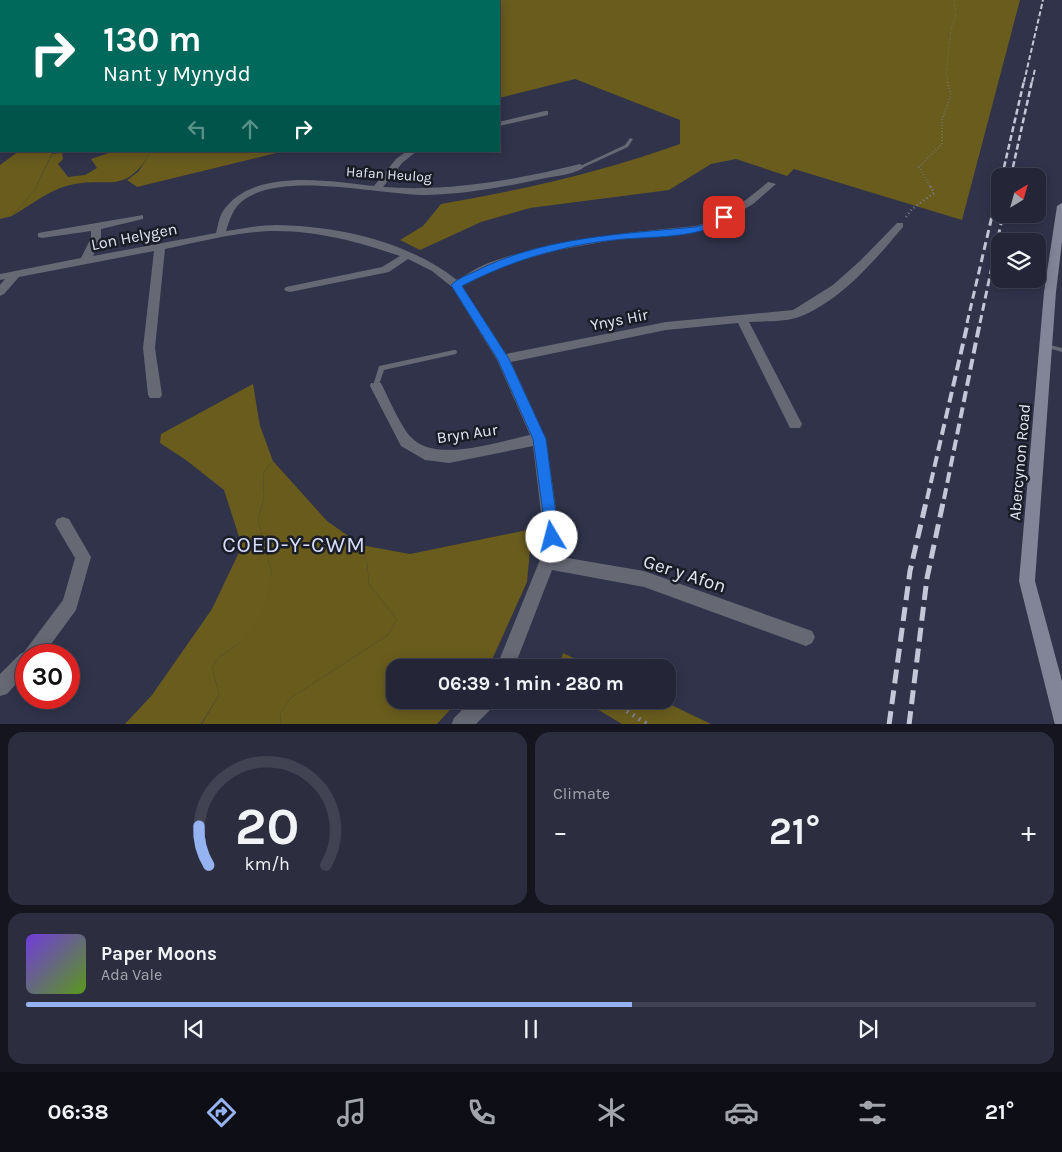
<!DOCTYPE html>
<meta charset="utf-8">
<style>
body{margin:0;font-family:Karla,sans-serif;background:#2c2e40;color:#f1f3f6;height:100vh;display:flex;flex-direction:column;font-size:19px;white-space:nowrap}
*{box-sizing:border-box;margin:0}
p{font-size:16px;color:#a3a5ae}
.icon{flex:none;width:28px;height:28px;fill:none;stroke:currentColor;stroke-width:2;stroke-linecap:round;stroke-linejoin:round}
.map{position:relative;height:724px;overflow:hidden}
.drawer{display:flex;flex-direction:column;gap:8px;padding:8px;background:#14151f;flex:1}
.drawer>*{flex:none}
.hud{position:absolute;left:0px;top:0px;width:500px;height:152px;box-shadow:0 2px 12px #0003,0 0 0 1px #414353;background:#00695c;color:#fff;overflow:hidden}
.needle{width:32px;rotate:37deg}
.controls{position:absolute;left:991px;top:168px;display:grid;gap:10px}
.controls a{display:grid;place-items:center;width:55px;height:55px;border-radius:10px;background:#242638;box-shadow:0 2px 12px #0003,0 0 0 1px #414353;font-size:25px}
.speed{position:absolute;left:15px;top:644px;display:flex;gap:10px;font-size:25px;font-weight:700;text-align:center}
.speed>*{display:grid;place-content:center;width:65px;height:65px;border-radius:50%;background:#242638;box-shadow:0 2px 12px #0003,0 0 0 1px #414353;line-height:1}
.speed .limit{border:8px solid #d22;background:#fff;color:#111}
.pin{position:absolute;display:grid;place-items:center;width:42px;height:42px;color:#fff;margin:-21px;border-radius:10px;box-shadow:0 2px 8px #0006}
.me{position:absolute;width:55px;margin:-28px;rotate:352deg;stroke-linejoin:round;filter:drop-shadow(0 0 4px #0008)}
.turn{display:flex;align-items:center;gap:18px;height:105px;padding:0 20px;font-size:22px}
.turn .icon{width:65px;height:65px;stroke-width:2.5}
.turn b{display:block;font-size:35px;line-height:42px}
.lanes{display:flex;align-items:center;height:48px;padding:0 20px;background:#0003;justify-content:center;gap:25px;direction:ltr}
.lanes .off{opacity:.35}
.big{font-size:38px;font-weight:700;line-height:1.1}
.drawer .widget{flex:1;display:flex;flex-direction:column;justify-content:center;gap:8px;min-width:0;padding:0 18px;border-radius:15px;background:#2c2e40}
.drawer .dial{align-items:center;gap:0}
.dial svg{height:130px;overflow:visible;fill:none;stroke:#414353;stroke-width:7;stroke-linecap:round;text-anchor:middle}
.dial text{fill:#f1f3f6;stroke:none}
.song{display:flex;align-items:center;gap:15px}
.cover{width:60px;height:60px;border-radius:8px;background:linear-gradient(135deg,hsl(260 70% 55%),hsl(90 70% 35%))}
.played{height:5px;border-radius:2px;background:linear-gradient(90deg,#95b2f1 60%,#414353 60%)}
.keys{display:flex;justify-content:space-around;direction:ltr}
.heat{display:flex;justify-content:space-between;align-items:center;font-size:28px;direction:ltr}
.drawer .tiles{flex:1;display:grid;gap:8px;grid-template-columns:1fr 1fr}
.widget:last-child{grid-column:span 2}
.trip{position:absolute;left:386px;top:659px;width:290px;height:50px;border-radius:15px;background:#242638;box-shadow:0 2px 12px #0003,0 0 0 1px #414353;font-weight:700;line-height:50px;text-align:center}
.dock{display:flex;height:80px;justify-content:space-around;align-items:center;background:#0e0f16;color:#a3a5ae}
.dock .icon{width:35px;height:35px}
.dock .active{color:#95b2f1}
.dock b{font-size:22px;color:#f1f3f6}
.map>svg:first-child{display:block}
.green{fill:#685b1c}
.forest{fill:#695c1d}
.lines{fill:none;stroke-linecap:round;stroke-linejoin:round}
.path-far3{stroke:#7d8094;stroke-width:1;stroke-dasharray:0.5 2;stroke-linecap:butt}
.path-far2{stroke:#7d8094;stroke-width:2;stroke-dasharray:0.5 2.5;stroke-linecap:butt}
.path-far1{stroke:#7d8094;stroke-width:2.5;stroke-dasharray:1 3;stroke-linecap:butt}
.path{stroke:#7d8094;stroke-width:4.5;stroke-dasharray:2 5;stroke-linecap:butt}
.lane{fill:#666874;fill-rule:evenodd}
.street{fill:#666874;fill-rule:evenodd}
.secondary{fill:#828597;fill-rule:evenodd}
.rail-far4{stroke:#c4c7d7;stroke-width:2;stroke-dasharray:5 2.5;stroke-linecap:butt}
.rail-far3{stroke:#c4c7d7;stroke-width:2.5;stroke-dasharray:6 3;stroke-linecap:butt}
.rail-far2{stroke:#c4c7d7;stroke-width:3;stroke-dasharray:8 4.5;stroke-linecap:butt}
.rail-far1{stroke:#c4c7d7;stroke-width:4;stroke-dasharray:11 5.5;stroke-linecap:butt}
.rail{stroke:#c4c7d7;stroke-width:5;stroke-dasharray:14 7;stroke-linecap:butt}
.route{fill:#1a73e8;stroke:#114b97}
.labels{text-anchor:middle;stroke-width:5;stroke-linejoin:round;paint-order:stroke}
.far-street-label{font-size:14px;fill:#e3e6f5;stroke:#1a1c26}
.street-label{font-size:16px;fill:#e3e6f5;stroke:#1a1c26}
.near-street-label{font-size:19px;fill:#e3e6f5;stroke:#1a1c26}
.near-quarter-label{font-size:22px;letter-spacing:1px;fill:#d7dcfa;stroke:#1a1c26}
</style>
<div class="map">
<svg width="1062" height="725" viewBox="0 0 1062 725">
<rect width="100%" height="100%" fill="#30334a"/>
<g class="green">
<path d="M 115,151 L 152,151 C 122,199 109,174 66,186 C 47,192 29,206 12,216 L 34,191 L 52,154 L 62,153 L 63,159 L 58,164 L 68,177 L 85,175 L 97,168 L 91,159 Z"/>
<path d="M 273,461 L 327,521 L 361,545 L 367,561 L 369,584 L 397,619 L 388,635 L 291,698 L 281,712 L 280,724 L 201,725 L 219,695 L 212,667 L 219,657 L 238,644 L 272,574 L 258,520 L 264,497 L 263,473 Z"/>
</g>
<g class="forest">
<path d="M 495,0 L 1020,0 L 962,220 L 794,169 L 787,176 L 736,159 L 711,164 L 669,190 L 530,208 L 481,222 L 420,250 L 400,240 L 423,226 L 441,204 C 522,190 602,172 680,144 L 680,120 L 575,79 L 499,98 L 499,1 Z"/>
<path d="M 19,151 L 53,151 L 34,191 L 12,216 L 0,219 L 0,165 Z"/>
<path d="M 152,151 L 285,151 L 137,187 L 127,180 L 138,172 Z"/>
<path d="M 253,384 L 260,426 L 273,461 L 263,473 L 264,497 L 258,520 L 272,574 L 261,617 L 238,644 L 219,657 L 212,667 L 219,695 L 201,724 L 125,724 L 152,695 L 212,609 L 242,546 L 224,490 L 186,460 L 160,443 L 161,434 Z"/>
<path d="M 532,529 L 527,582 L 491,662 L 486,667 L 395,668 L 395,700 L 459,700 L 436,725 L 280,724 L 281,712 L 291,698 L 388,635 L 397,619 L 369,584 L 367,561 L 361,545 L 410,554 Z"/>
<path d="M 563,653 L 593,667 L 559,667 Z"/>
<path d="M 582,700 L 661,700 L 711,724 L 622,724 Z"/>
</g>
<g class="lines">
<path class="path-far3" d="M 948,82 L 946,75 L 951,29 L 956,16 L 954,0"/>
<path class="path-far2" d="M 931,188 L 919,167 L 942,144 L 942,120 L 951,95 L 947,81"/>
<path class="path-far1" d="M 906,217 L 912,209 L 934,193 L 930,186"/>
<path class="path" d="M 609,700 L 649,725"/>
<g class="lane">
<path d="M 278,0 L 281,0 L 280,1 L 278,1 Z"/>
<path d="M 630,138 L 633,139 L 628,147 L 582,168 L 578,167 L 625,145 Z"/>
<path d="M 1046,344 L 1062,348 L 1062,352 L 1044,347 L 1043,346 Z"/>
<path d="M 454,350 L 456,350 L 457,352 L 456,354 L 384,370 L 378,388 L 374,388 L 373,386 L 379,366 Z"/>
</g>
<g class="street">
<path d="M 545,111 L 548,111 L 548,115 L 499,126 L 499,122 Z"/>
<path d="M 407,151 L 417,151 L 402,163 L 383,187 C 451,192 515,180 580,164 L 584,167 C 575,175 553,176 541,179 C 504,187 466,194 428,195 C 379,195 286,171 245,199 C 233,207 230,219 226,231 C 242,229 260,225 276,225 C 338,226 407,241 457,280 C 468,274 479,266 491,262 C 557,239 626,233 695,226 C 722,219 747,200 768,182 L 776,184 L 753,204 L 714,227 L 695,232 L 613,240 L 558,250 L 497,267 L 462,286 L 506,354 L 666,322 L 793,310 L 833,285 L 861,260 L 897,223 L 903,223 L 903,227 C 875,260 841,301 799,317 C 785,322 765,321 749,322 L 802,424 L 800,428 L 790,428 L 738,323 L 666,330 L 511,362 L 546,439 L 560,537 L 556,556 L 644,571 L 812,631 L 815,637 L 812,643 L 806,646 L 644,587 L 552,570 L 514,668 L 496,668 L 539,562 L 544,537 L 533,446 L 449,463 L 425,460 L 401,446 L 370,386 L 371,383 L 381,383 C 388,397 401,427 411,437 C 434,464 500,441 530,435 L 497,360 L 452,287 L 432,271 L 408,259 L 389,272 L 290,292 L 286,291 L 284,289 L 286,287 L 382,267 L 400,256 C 359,242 319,231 275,231 C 241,231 199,242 165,249 L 155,348 L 162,395 L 160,398 L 150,398 L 148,395 L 143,348 L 154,251 L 19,277 L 4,294 L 0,296 L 0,285 L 5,279 L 0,280 L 0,274 L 81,258 L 91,238 L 91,231 L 42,238 L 38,237 L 38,233 L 143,215 L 143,219 L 101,229 L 101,238 L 93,256 L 216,233 C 218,226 219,217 223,211 C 253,167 330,181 374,186 L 396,159 Z"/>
<path d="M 63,517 L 69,519 L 91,557 L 76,610 L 43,655 L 26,655 L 26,673 L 7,694 L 0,696 L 0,674 L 20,654 L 24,652 L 63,600 L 75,558 L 55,524 L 57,519 Z"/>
<path d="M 472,700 L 496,700 L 493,707 L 475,725 L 451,725 L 454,718 Z"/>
</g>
<path class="secondary" d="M 1062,203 L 1062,242 L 1056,292 L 1035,581 L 1062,681 L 1062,725 L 1055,725 L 1019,581 L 1044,292 L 1057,206 Z"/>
<g class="rail-far4">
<path d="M 1024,82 L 1043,0"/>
<path d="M 1032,82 L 1035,69"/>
</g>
<g class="rail-far3">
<path d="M 1002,176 L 1024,81"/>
<path d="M 1011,176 L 1032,81"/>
<path d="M 999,188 L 1000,183"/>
</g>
<g class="rail-far2">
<path d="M 967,323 L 999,186"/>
<path d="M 980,323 L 1003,214"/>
</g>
<g class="rail-far1">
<path d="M 927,499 L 968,322"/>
<path d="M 944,499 L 980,322"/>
</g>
<g class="rail">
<path d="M 889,725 L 910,571 L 927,498"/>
<path d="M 909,725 L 927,578 L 944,498"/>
</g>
</g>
<path class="route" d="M 721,215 L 728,217 C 706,240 645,236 614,240 C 596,242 576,245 558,250 C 524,258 493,270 462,286 L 509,359 L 546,439 L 559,537 L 557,542 L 552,544 L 547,542 L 533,439 L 498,360 L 451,285 C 457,279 467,275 474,272 C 541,237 622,234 695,227 L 708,223 Z"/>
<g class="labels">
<g class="far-street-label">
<text transform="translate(389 174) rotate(4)" y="5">Hafan Heulog</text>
</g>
<g class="street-label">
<text transform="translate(134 236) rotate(-11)" y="6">Lon Helygen</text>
<text transform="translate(619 319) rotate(-11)" y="6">Ynys Hir</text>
<text transform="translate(467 433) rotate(-8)" y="6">Bryn Aur</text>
<text transform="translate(1019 462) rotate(-85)" y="6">Abercynon Road</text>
</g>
<g class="near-street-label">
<text transform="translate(685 573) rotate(18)" y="7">Ger y Afon</text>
</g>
<g class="near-quarter-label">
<text x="294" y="552">COED-Y-CWM</text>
</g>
</g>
</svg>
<div class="controls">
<a><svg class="needle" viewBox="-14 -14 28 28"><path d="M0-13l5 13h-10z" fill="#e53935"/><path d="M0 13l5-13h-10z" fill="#a3a5ae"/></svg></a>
<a><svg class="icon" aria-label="layers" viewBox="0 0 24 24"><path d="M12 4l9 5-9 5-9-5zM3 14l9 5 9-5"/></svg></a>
</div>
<div class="speed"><div class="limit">30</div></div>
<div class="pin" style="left:724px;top:217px;background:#d93025"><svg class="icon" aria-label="arrive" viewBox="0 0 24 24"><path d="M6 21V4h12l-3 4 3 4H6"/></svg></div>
<svg class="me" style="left:552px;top:537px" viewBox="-20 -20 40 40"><circle r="19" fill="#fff"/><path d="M0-13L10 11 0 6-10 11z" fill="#1a73e8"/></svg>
<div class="trip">06:39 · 1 min · 280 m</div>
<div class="hud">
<div class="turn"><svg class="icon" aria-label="right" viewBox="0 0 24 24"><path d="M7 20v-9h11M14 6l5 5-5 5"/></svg><div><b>130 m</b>Nant y Mynydd</div></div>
<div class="lanes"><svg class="icon off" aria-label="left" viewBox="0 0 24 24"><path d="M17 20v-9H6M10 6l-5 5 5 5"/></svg><svg class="icon off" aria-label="ahead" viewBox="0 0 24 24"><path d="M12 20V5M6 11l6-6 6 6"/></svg><svg class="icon" aria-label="right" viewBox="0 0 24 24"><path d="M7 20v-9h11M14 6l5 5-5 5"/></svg></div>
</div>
</div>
<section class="drawer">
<div class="tiles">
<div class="widget dial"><svg viewBox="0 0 100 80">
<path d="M14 69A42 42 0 1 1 86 69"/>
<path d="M14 69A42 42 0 0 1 8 45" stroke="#95b2f1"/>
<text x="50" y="56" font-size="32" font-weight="700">20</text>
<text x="50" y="72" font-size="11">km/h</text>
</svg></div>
<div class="widget"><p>Climate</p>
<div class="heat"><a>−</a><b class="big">21°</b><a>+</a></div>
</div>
<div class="widget">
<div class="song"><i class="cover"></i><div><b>Paper Moons</b><p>Ada Vale</p></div></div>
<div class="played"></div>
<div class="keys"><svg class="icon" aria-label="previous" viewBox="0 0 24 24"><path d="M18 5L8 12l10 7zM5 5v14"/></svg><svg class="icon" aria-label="pause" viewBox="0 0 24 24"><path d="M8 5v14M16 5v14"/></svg><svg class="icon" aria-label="next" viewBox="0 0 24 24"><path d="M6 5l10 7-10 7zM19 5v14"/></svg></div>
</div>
</div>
</section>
<nav class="dock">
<b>06:38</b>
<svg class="icon active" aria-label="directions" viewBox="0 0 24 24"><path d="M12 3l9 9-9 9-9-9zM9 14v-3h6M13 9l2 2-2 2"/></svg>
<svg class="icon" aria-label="music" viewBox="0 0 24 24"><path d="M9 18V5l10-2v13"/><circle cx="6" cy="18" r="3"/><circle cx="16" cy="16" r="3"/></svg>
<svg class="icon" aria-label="phone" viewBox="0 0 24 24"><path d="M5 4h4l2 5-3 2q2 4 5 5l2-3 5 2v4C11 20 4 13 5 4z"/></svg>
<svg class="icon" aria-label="climate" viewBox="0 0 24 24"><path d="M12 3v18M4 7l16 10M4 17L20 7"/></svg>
<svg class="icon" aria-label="car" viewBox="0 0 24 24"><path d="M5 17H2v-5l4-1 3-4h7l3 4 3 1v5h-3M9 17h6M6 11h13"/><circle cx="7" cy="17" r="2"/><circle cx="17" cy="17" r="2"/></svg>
<svg class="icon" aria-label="filters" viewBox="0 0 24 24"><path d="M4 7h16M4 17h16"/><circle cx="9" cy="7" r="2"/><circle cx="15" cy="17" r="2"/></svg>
<b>21°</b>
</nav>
